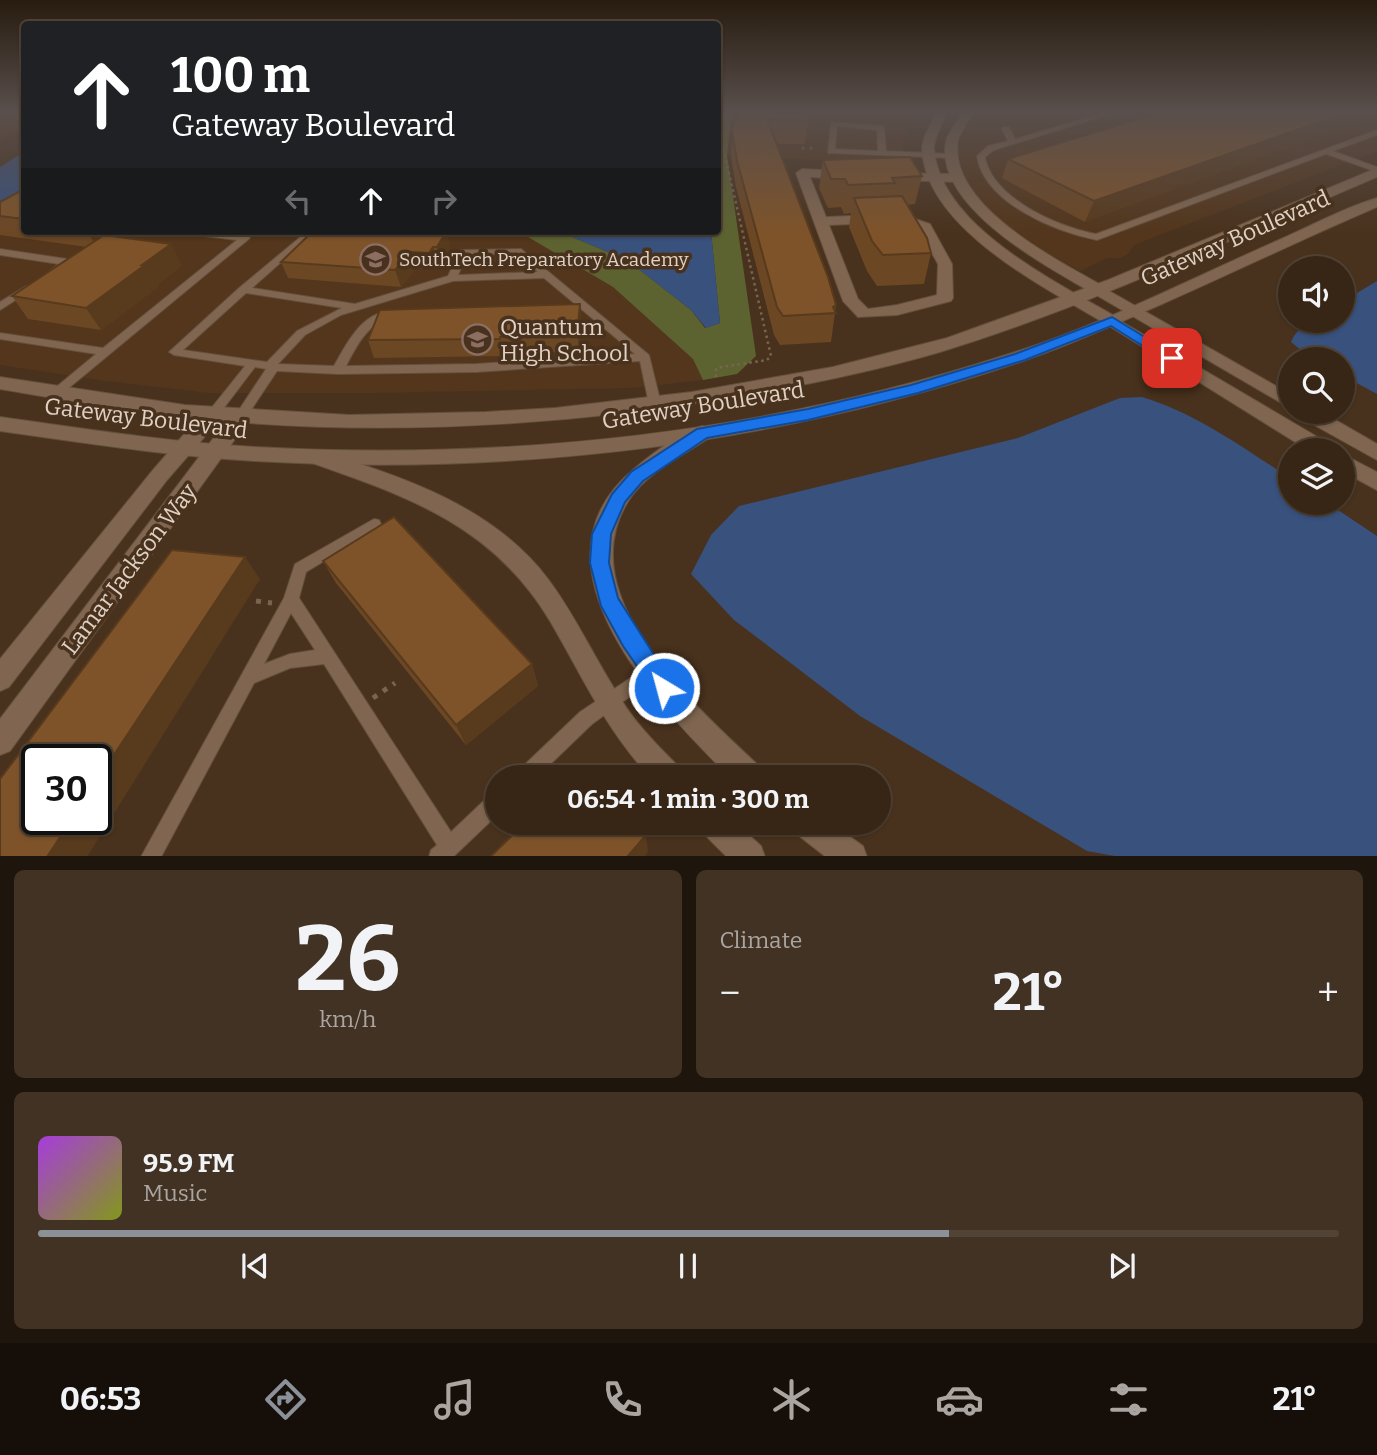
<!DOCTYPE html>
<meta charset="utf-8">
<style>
body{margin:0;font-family:Bitter,serif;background:#423223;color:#f1f3f6;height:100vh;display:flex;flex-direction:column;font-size:26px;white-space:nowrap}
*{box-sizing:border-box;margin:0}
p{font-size:23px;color:#aaa5a1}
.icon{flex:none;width:38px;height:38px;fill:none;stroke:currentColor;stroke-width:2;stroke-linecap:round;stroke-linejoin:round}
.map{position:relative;height:856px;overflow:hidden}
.side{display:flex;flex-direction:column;gap:14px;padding:14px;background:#1e150c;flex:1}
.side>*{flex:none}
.guide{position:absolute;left:21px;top:21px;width:700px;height:214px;border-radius:7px;box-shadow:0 2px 5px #0004,0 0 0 2px #514335;background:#202124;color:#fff;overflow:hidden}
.controls{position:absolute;left:1278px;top:256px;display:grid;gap:14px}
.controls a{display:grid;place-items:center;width:77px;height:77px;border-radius:50%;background:#372616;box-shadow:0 2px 5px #0004,0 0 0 2px #514335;font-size:35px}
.speed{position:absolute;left:21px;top:744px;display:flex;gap:14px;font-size:35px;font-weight:700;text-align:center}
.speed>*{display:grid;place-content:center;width:91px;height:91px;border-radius:50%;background:#372616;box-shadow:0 2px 5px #0004,0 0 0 2px #514335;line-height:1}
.speed .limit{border:4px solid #111;border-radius:10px;background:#fff;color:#111}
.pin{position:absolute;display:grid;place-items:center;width:60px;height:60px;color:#fff;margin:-30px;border-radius:14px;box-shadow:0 4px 10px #0006}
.me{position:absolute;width:77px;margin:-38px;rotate:323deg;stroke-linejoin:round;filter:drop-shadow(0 0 5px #0008)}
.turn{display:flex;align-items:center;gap:24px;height:147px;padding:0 35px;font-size:32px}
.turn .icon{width:91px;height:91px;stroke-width:2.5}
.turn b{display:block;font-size:49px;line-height:60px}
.lanes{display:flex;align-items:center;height:66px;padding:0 35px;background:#0003;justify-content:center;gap:35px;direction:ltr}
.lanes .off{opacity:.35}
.big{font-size:52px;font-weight:700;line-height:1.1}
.side .widget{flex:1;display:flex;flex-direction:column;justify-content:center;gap:10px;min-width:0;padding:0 24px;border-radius:10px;background:#423223}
.side .dial{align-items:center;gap:0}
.dial b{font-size:91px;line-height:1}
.song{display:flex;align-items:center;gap:21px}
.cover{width:84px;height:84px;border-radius:10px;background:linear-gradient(135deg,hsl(280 70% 55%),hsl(70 70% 35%))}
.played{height:7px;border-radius:4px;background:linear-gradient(90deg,#8c9099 70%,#514335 70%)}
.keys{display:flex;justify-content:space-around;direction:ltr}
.heat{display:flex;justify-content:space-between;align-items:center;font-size:38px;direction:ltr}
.side .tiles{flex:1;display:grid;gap:14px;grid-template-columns:1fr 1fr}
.widget:last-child{grid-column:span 2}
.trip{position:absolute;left:485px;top:765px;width:406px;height:70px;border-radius:35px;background:#372616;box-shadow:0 2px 5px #0004,0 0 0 2px #514335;font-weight:700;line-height:70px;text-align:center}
.menu{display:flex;height:112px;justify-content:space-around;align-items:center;background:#160f09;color:#aaa5a1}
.menu .icon{width:49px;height:49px}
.menu .selected{color:#8c9099}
.menu b{font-size:32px;color:#f1f3f6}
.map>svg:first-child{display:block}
.built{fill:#53361c}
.green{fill:#5d6330}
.water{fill:#38517d}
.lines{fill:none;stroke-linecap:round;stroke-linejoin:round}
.service-casing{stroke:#64503e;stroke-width:2}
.minor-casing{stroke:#64503e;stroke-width:2}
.tertiary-casing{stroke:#64503e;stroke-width:2}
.secondary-casing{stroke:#64503e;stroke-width:2}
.path-far1{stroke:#786451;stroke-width:2.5;stroke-dasharray:2.5 3.5;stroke-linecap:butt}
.path{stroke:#786451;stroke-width:5;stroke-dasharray:5 7;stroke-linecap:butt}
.service{fill:#806650;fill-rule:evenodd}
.minor{fill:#806650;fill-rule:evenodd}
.tertiary{fill:#806650;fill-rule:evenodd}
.secondary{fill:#806650;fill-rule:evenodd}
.wall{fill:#6c4724}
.shaded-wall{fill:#583a1d}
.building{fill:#7e532a;stroke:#583a1d;stroke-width:2}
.route{fill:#1a73e8;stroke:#114b97;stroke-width:2}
.labels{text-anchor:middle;stroke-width:7;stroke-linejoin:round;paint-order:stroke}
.far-poi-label{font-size:19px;fill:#e0d1c4;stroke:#49321d;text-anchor:start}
.street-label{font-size:23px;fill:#e0d1c4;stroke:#49321d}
.poi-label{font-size:23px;fill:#e0d1c4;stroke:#49321d;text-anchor:start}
</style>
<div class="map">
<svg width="1377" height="857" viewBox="0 0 1377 857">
<rect width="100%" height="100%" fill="#49321d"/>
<g class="built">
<path d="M 718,113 L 920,113 L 905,134 L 903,149 L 908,165 L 718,155 Z"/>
<path d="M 975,113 L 1377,113 L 1377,151 L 1134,245 L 1128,254 L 1120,258 L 1107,258 L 1080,271 L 1046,252 L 1014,230 L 993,213 L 974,191 L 965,176 L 958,154 L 962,133 Z"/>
<path d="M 0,216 L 24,231 L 523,233 L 613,287 L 693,359 L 703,380 L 631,388 L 370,393 L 210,393 L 105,381 L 0,365 Z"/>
</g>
<path class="green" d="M 718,113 L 732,113 L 727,155 L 756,356 L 737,374 L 703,380 L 693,359 L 613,287 L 523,234 L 436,231 L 558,231 L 627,260 L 691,310 L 705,328 L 720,323 L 711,231 L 718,231 Z"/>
<g class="water">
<path d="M 24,152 L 24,190 L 0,203 L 0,167 Z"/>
<path d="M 558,231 L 711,231 L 720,323 L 706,328 L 691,310 L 627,260 Z"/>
<path d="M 1377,281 L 1377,394 L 1342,375 L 1342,359 L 1312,359 L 1291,342 C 1301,319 1321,320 1342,320 L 1342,302 Z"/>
<path d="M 1142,397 C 1196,413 1243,448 1290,478 L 1290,502 L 1326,502 L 1377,536 L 1377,856 L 1120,857 L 1087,851 L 860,716 L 734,620 L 691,574 L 711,535 L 739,506 L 1018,438 L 1120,398 Z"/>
</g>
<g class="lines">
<defs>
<g id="service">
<path d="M 1103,113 L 1114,113 L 994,150 L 985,157 C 992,198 1058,227 1096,234 L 1377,130 L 1377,135 L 1333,151 L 1377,167 L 1377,172 L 1326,154 L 1097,240 C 1056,232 984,203 977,156 L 988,146 L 1008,141 L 1002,129 L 1003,127 L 1009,127 L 1015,139 Z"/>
<path d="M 831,122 L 884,126 L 886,151 L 951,154 L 955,156 L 951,158 L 828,153 ZM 837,126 L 877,130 L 878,151 L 835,149 Z"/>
<path d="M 183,231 L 209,231 L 245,235 L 250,238 L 59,396 L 55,397 L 49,393 L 96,354 L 0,339 L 0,333 L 103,348 L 237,240 L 187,234 Z"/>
<path d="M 304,234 L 307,235 L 307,239 L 252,288 L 355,304 L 448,276 L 460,250 L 521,249 L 649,355 L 661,404 L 655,408 L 649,404 L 640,361 L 476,372 L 338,374 L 277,371 L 245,419 L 237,419 L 235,416 L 266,369 L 255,367 L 217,417 L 209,417 L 207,414 L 209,411 L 245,366 L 174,355 L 169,352 L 239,288 ZM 516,254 L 538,272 L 458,275 L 467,255 ZM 544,278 L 635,354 L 476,364 L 346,366 C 358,343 368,323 395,315 L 395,311 C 363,309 347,343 334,366 L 278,364 L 305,335 L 341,315 L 453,281 ZM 246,293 L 342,308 L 297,331 L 267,362 L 183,350 Z"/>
<path d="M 0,249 L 67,259 L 72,262 L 56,273 L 51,270 L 59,264 L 0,255 Z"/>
<path d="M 26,286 L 31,289 L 30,291 L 0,310 L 0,302 Z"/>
<path d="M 374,519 L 379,520 L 381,524 L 379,528 L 306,572 L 299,598 L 451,832 L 490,795 L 497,793 L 497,815 L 453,857 L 429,857 L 431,850 L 437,845 L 324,664 L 290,668 L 254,683 L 161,857 L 141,857 L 284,598 L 295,564 ZM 291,613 L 315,650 L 290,654 L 264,664 Z"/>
<path d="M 651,664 L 657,667 L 659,672 L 657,677 L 592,724 L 537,777 L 515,777 L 518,771 L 580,712 Z"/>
</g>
<g id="minor">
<path d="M 802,169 L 845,171 L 851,175 L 845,179 L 810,177 L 826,217 L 901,214 L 930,224 L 952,264 L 953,298 L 951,301 L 897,315 L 858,317 L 843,301 L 796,173 ZM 899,222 L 919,230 L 938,264 L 937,295 L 897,305 L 868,309 L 858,299 L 829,225 Z"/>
<path d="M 896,173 L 958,174 L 964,178 L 958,182 L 892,180 L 892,174 Z"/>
<path d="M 1097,284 L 1290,394 L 1290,408 L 1091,292 L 1089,289 L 1091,286 Z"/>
<path d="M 1112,316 L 1331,445 L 1334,450 L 1308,450 L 1106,324 L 1104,321 Z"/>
<path d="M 213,408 L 220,409 L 222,414 L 220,419 L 167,480 L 9,687 L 0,691 L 0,659 L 153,470 L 206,409 Z"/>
<path d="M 241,410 L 248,411 L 250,416 L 248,421 L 10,751 L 0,755 L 0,719 L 234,411 Z"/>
<path d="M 1296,411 L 1320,411 L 1377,444 L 1377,460 L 1298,416 Z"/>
<path d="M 702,426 L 709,428 L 712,433 L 709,438 C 682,456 647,472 629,500 C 567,596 698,708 760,767 L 764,777 L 730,777 C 658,706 520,563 634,469 C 653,453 679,433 702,426 Z"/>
<path d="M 319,451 C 402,476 494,507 548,579 C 578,619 598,666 626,707 C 641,729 660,748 679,767 L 683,777 L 650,777 C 604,727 583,677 550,621 C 494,527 410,497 312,463 L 309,458 L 312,453 Z"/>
<path d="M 1342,454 L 1377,472 L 1377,490 L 1342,471 Z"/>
<path d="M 697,822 L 735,822 L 761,846 L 765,857 L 727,857 L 702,832 Z"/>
<path d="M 789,822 L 830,822 L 863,846 L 867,857 L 826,857 L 794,832 Z"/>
</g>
<g id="tertiary">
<path d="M 936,113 L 947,113 C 943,123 934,137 934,148 C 939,226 1058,283 1118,318 L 1120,321 L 1118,324 L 1106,324 C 1046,288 924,228 922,148 C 922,137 932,123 936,113 Z"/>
<path d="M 962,113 L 973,113 C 969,121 960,132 958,141 C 948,205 1057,260 1103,286 L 1105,289 L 1103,292 L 1091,292 C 1046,266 933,206 946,141 C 948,132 958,121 962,113 Z"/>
</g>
<g id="secondary">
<path d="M 1377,168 L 1377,177 C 1233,238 1090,306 940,352 C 871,372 801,386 731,398 C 559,426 385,436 212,420 C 141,414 70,401 0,389 L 0,377 L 185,405 L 349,415 L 486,412 L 555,408 L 692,392 L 833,367 L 947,338 L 1108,280 Z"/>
<path d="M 1377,198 L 1377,207 C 1305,238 1234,272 1162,304 C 1116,324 1071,345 1023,361 C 777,445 515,476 255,461 C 170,456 85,443 0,431 L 0,417 C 85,429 170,442 255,447 C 510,461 766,433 1009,354 C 1102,325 1190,279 1279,240 C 1311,226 1343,208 1377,198 Z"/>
</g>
</defs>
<use href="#service" class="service-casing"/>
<use href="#minor" class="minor-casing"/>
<use href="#tertiary" class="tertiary-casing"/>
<use href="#secondary" class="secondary-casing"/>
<g class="path-far1">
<path d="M 803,147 L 803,150"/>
<path d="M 811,147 L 811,151"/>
<path d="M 716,377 L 716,369 L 721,367 L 767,360 L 771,356 L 718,125"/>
</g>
<g class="path">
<path d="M 256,601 L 272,603"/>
<path d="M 373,698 L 395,683"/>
<path d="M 502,823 L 515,837"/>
</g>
<use href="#service" class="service"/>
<use href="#minor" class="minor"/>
<use href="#tertiary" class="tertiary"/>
<use href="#secondary" class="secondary"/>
</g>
<g class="wall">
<path d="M 734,113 L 809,113 L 805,144 L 776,144 L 836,305 L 831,342 L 780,345 L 774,335 L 736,187 L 731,156 Z"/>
<path d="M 1158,113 L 1085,222 L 1002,178 L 1008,159 Z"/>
<path d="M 823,160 L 922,176 L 915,204 L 907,205 L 931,253 L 924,284 L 877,286 L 867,271 L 849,227 L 851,213 L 844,214 L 841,207 L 828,208 L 819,188 Z"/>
<path d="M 24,189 L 24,231 L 122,231 L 114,236 L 182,265 L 157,285 L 158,287 L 101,330 L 28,319 L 12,296 L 87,247 L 0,235 L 0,202 Z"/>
<path d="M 450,242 L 449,244 L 450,248 L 441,264 L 437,263 L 433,269 L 416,268 L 401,287 L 288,278 L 281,262 Z"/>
<path d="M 582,321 L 580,351 L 504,354 L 503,356 L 374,358 L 368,340 Z"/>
<path d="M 323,561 L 532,664 L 538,686 L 466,745 L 336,583 Z"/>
</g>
<g class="shaded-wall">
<path d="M 5,113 L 24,113 L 24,127 L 0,141 L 0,116 Z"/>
<path d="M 1345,113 L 1377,113 L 1377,116 L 1085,222 L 1094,201 Z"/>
<path d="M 87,231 L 122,231 L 97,248 Z"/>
<path d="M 443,231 L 447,231 L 450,248 L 441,264 L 437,247 Z"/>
<path d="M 171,244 L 182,265 L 157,285 L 158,287 L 101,330 L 86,308 Z"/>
<path d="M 433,247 L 437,263 L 433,269 L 429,253 Z"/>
<path d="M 411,252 L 416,268 L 401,287 L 395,270 Z"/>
<path d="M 580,304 L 582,321 L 580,351 L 577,334 Z"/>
<path d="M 245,557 L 260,579 L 87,857 L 47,857 L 72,819 L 96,819 L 96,782 Z"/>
<path d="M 532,664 L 538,686 L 466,745 L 456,725 Z"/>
<path d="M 646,835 L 648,852 L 644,857 L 627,857 Z"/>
</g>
<g class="building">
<path d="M 738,113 L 808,113 L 807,120 L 767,119 L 828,277 L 836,305 L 833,307 L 836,313 L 783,316 L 777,307 L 737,161 L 732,131 Z"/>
<path d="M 1158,113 L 1345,113 L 1094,201 L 1008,159 Z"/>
<path d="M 910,157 L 922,176 L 892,178 L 895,183 L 848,185 L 845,179 L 831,179 L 823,160 Z"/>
<path d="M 24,189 L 24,219 L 0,216 L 0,202 Z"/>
<path d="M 902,196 L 927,238 L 931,253 L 883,255 L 872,241 L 854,198 Z"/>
<path d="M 313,231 L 443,231 L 442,232 L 446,232 L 437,247 L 433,247 L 429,253 L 411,252 L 395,270 L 281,262 Z"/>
<path d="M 104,235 L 171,244 L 142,265 L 145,265 L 86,308 L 12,296 Z"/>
<path d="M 580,304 L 577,334 L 500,337 L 500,339 L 368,340 L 380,310 Z"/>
<path d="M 394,517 L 532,664 L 456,725 L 323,561 Z"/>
<path d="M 172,550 L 245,557 L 96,782 L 96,760 L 37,760 L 37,819 L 72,819 L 47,857 L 0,857 L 0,779 Z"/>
<path d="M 580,770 L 587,777 L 573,777 Z"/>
<path d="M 526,822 L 633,822 L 646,835 L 627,857 L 490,857 Z"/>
</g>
<linearGradient id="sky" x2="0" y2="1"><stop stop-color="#281c10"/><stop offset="0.48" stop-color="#594f4c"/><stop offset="1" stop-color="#594f4c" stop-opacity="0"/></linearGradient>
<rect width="1377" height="233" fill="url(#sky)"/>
<path class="route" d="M 1112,317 L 1179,358 L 1177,361 L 1167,361 L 1111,326 L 1025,360 L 918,393 L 808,420 L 707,438 L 643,481 L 625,502 L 611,534 L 609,563 L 618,598 L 675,688 L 672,695 L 664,698 L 657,695 L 623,646 L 601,606 L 590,563 L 592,534 L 612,494 L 631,472 L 697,429 L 808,409 L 911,385 L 1015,354 Z"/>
<defs>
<symbol id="school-ring" viewBox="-11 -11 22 22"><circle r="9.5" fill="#49321d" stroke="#8d6e63" stroke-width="1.5"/><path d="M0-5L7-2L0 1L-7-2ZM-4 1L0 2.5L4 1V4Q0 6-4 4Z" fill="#8d6e63"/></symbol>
</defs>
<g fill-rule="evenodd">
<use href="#school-ring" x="358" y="242" width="35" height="35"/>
<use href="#school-ring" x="460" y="322" width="35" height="35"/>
</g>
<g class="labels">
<g class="far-poi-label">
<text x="399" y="266">SouthTech Preparatory Academy</text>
</g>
<g class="street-label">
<text transform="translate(1235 238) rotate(-24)" y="8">Gateway Boulevard</text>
<text transform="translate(703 405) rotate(-9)" y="8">Gateway Boulevard</text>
<text transform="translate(146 418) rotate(7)" y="8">Gateway Boulevard</text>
<text transform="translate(129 569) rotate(-53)" y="8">Lamar Jackson Way</text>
</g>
<g class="poi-label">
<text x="500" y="335">Quantum<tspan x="500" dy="26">High School</tspan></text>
</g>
</g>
</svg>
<div class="controls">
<a><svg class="icon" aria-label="sound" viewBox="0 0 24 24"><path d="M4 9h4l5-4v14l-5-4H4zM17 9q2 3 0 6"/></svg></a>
<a><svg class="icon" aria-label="search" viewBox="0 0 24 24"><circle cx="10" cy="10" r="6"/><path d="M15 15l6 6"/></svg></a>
<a><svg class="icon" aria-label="layers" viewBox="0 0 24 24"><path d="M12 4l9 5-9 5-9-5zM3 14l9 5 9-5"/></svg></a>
</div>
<div class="speed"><div class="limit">30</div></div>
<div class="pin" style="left:1172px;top:358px;background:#d93025"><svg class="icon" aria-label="arrive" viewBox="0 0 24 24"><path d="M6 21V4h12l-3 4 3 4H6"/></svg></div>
<svg class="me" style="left:664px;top:688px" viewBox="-20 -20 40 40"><circle r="17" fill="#1a73e8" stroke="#fff" stroke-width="3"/><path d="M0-11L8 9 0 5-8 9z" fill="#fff"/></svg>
<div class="trip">06:54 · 1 min · 300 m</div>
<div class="guide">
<div class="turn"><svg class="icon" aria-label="ahead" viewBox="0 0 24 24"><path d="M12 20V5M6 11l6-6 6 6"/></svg><div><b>100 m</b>Gateway Boulevard</div></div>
<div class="lanes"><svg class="icon off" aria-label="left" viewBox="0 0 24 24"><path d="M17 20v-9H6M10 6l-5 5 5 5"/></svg><svg class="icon" aria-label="ahead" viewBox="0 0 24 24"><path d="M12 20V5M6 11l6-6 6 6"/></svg><svg class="icon off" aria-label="right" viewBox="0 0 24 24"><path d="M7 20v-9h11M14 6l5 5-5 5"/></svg></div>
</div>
</div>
<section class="side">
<div class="tiles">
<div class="widget dial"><b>26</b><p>km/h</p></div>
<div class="widget"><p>Climate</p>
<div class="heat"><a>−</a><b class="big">21°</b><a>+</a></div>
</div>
<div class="widget">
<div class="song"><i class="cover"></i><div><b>95.9 FM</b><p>Music</p></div></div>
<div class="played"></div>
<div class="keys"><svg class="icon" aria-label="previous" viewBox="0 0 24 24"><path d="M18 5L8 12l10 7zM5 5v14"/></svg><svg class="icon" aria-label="pause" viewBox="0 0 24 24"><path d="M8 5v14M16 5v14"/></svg><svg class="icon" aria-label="next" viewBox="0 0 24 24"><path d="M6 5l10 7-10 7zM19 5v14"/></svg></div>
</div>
</div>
</section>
<nav class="menu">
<b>06:53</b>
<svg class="icon selected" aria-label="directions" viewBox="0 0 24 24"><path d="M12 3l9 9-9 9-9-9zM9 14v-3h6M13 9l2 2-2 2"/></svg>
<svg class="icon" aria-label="music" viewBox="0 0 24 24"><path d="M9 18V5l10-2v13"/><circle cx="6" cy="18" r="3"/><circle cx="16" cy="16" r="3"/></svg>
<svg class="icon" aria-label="phone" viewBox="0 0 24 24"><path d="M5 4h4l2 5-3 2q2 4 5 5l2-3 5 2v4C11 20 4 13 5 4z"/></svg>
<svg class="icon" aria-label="climate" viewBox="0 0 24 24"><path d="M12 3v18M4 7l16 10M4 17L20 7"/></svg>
<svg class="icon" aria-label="car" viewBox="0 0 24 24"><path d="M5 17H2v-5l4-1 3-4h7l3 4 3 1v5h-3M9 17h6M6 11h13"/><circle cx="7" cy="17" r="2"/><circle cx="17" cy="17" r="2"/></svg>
<svg class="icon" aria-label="filters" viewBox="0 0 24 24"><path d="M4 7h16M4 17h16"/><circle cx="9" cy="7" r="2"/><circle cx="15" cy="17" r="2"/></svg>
<b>21°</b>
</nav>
